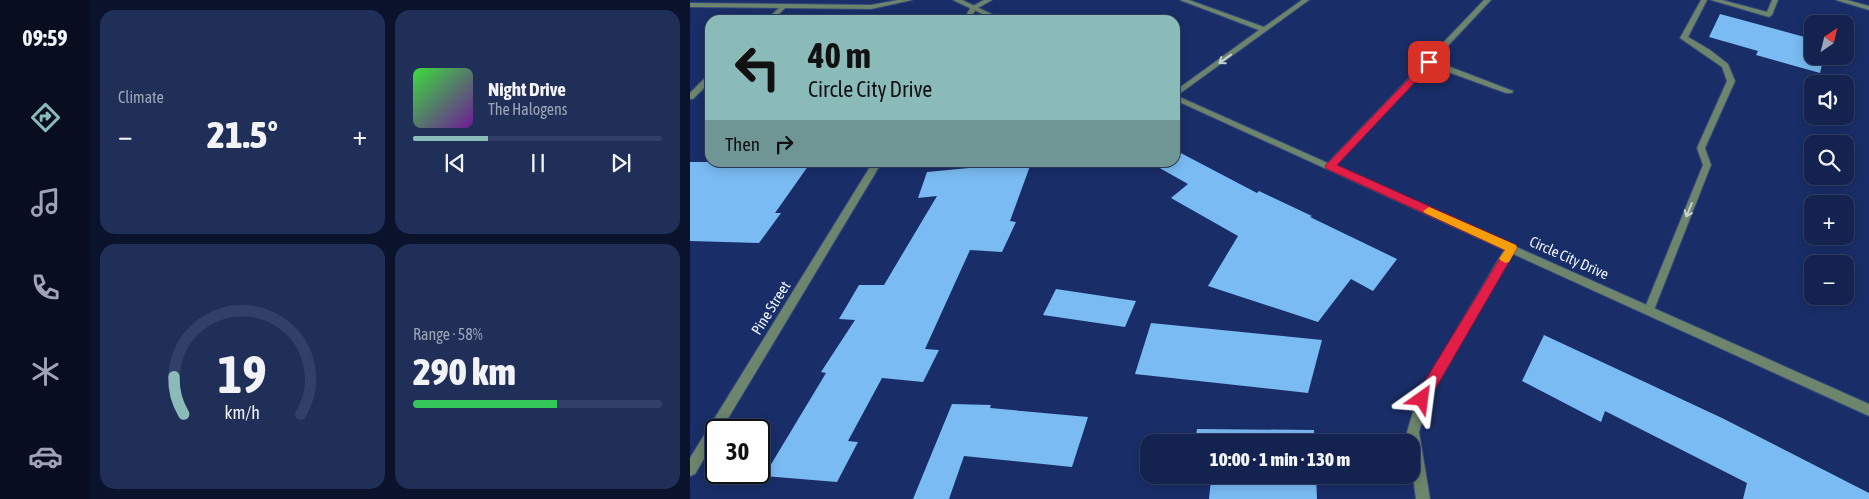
<!DOCTYPE html>
<meta charset="utf-8">
<style>
body{margin:0;font-family:"Asap Condensed",sans-serif;background:#202f58;color:#f1f3f6;height:100vh;display:flex;flex-direction:column;font-size:19px;white-space:nowrap}
*{box-sizing:border-box;margin:0}
p{font-size:16px;color:#9da4b6}
.icon{flex:none;width:28px;height:28px;fill:none;stroke:currentColor;stroke-width:2;stroke-linecap:round;stroke-linejoin:round}
.map{position:relative;flex:1;overflow:hidden}
.side{display:flex;flex-direction:column;gap:10px;padding:10px;background:#0a132b;width:600px}
.side>*{flex:none}
.guide{position:absolute;left:15px;top:15px;width:475px;height:152px;border-radius:15px;box-shadow:0 2px 12px #0003,0 0 0 1px #323f66;background:#8bbbb9;color:#111;overflow:hidden}
.needle{width:32px;rotate:35deg}
.tools{position:absolute;left:1114px;top:15px;display:grid;gap:10px}
.tools a{display:grid;place-items:center;width:50px;height:50px;border-radius:10px;background:#13224e;box-shadow:0 2px 12px #0003,0 0 0 1px #323f66;font-size:25px}
.speed{position:absolute;left:15px;top:419px;display:flex;gap:10px;font-size:25px;font-weight:700;text-align:center}
.speed>*{display:grid;place-content:center;width:65px;height:65px;border-radius:50%;background:#13224e;box-shadow:0 2px 12px #0003,0 0 0 1px #323f66;line-height:1}
.speed .limit{border:2px solid #111;border-radius:8px;background:#fff;color:#111}
.pin{position:absolute;display:grid;place-items:center;width:42px;height:42px;color:#fff;margin:-21px;border-radius:10px;box-shadow:0 2px 8px #0006}
.me{position:absolute;width:55px;margin:-28px;rotate:31deg;stroke-linejoin:round;filter:drop-shadow(0 0 4px #0008)}
.turn{display:flex;align-items:center;gap:18px;height:105px;padding:0 20px;font-size:22px}
.turn .icon{width:65px;height:65px;stroke-width:2.5}
.turn b{display:block;font-size:35px;line-height:42px}
.then{display:flex;align-items:center;height:48px;padding:0 20px;background:#0003;gap:10px;font-size:19px}
.big{font-size:38px;font-weight:800;line-height:1.1}
.side .card{flex:1;display:flex;flex-direction:column;justify-content:center;gap:8px;min-width:0;padding:0 18px;border-radius:15px;background:#202f58}
.side .dial{align-items:center;gap:0}
.dial svg{height:130px;overflow:visible;fill:none;stroke:#323f66;stroke-width:7;stroke-linecap:round;text-anchor:middle}
.dial text{fill:#f1f3f6;stroke:none}
.song{display:flex;align-items:center;gap:15px}
.cover{width:60px;height:60px;border-radius:8px;background:linear-gradient(135deg,hsl(120 70% 55%),hsl(280 70% 35%))}
.played{height:5px;border-radius:2px;background:linear-gradient(90deg,#8bbbb9 30%,#323f66 30%)}
.keys{display:flex;justify-content:space-around;direction:ltr}
.heat{display:flex;justify-content:space-between;align-items:center;font-size:28px;direction:ltr}
.charge{height:8px;border-radius:4px;background:linear-gradient(90deg,#34c759 58%,#323f66 0)}
.side .tiles{flex:1;display:grid;gap:10px;grid-template-columns:repeat(2,1fr)}
.trip{position:absolute;left:450px;top:434px;width:280px;height:50px;border-radius:15px;background:#13224e;box-shadow:0 2px 12px #0003,0 0 0 1px #323f66;font-weight:800;line-height:50px;text-align:center}
main{display:flex;flex:1;min-height:0}
.tabs{display:flex;flex-direction:column;width:90px;justify-content:space-around;align-items:center;background:#080e1f;color:#9da4b6}
.tabs .icon{width:35px;height:35px}
.tabs .selected{color:#8bbbb9}
.tabs b{font-size:22px;color:#f1f3f6}
.map>svg:first-child{display:block}
.building{fill:#7abbf3}
.lines{fill:none;stroke-linecap:round;stroke-linejoin:round}
.service-casing{stroke:#374a7c;stroke-width:2}
.minor-casing{stroke:#374a7c;stroke-width:2}
.tertiary-casing{stroke:#374a7c;stroke-width:2}
.service{fill:#6c856c;fill-rule:evenodd}
.minor{fill:#6c856c;fill-rule:evenodd}
.tertiary{fill:#6c856c;fill-rule:evenodd}
.oneway{stroke:#c8d2cf}
.route{fill:#e11d48;stroke:#92132f}
.slow{fill:#f59e0b}
.labels{text-anchor:middle;stroke-width:5;stroke-linejoin:round;paint-order:stroke}
.street-label{font-size:15px;fill:#eff3fa;stroke:#192e68}
</style>
<main>
<nav class="tabs">
<b>09:59</b>
<svg class="icon selected" aria-label="directions" viewBox="0 0 24 24"><path d="M12 3l9 9-9 9-9-9zM9 14v-3h6M13 9l2 2-2 2"/></svg>
<svg class="icon" aria-label="music" viewBox="0 0 24 24"><path d="M9 18V5l10-2v13"/><circle cx="6" cy="18" r="3"/><circle cx="16" cy="16" r="3"/></svg>
<svg class="icon" aria-label="phone" viewBox="0 0 24 24"><path d="M5 4h4l2 5-3 2q2 4 5 5l2-3 5 2v4C11 20 4 13 5 4z"/></svg>
<svg class="icon" aria-label="climate" viewBox="0 0 24 24"><path d="M12 3v18M4 7l16 10M4 17L20 7"/></svg>
<svg class="icon" aria-label="car" viewBox="0 0 24 24"><path d="M5 17H2v-5l4-1 3-4h7l3 4 3 1v5h-3M9 17h6M6 11h13"/><circle cx="7" cy="17" r="2"/><circle cx="17" cy="17" r="2"/></svg>
</nav>
<section class="side">
<div class="tiles">
<div class="card"><p>Climate</p>
<div class="heat"><a>−</a><b class="big">21.5°</b><a>+</a></div>
</div>
<div class="card">
<div class="song"><i class="cover"></i><div><b>Night Drive</b><p>The Halogens</p></div></div>
<div class="played"></div>
<div class="keys"><svg class="icon" aria-label="previous" viewBox="0 0 24 24"><path d="M18 5L8 12l10 7zM5 5v14"/></svg><svg class="icon" aria-label="pause" viewBox="0 0 24 24"><path d="M8 5v14M16 5v14"/></svg><svg class="icon" aria-label="next" viewBox="0 0 24 24"><path d="M6 5l10 7-10 7zM19 5v14"/></svg></div>
</div>
<div class="card dial"><svg viewBox="0 0 100 80">
<path d="M14 69A42 42 0 1 1 86 69"/>
<path d="M14 69A42 42 0 0 1 8 46" stroke="#8bbbb9"/>
<text x="50" y="56" font-size="32" font-weight="700">19</text>
<text x="50" y="72" font-size="11">km/h</text>
</svg></div>
<div class="card"><p>Range · 58%</p><b class="big">290 km</b><div class="charge"></div></div>
</div>
</section>
<div class="map">
<svg width="1179" height="499" viewBox="0 0 1179 499">
<rect width="100%" height="100%" fill="#192e68"/>
<g class="building">
<path d="M 1030,14 L 1122,39 L 1122,56 L 1134,56 L 1130,73 L 1066,55 L 1068,51 L 1019,37 Z"/>
<path d="M 485,150 L 567,193 L 569,191 L 622,216 L 620,217 L 707,259 L 683,291 L 661,279 L 628,322 L 518,286 L 548,236 L 481,198 L 498,184 L 459,162 L 485,162 Z"/>
<path d="M 0,162 L 121,162 L 85,213 L 91,213 L 69,243 L 0,241 Z"/>
<path d="M 300,166 L 340,166 L 320,221 L 326,222 L 312,252 L 280,250 L 235,349 L 249,350 L 233,382 L 192,378 L 158,441 L 168,442 L 147,482 L 74,476 L 136,373 L 131,372 L 165,320 L 149,319 L 169,285 L 194,285 L 247,196 L 228,198 L 237,172 Z"/>
<path d="M 366,289 L 446,301 L 435,327 L 353,315 Z"/>
<path d="M 461,323 L 632,340 L 618,393 L 445,374 Z"/>
<path d="M 854,335 L 1032,418 L 1179,493 L 1179,499 L 1053,499 L 1057,483 L 915,411 L 911,422 L 832,381 Z"/>
<path d="M 262,404 L 301,405 L 300,408 L 398,417 L 382,467 L 274,456 L 259,499 L 223,499 Z"/>
<path d="M 507,429 L 624,430 L 624,442 L 505,442 Z"/>
<path d="M 502,475 L 626,475 L 627,499 L 519,499 L 521,479 L 502,479 Z"/>
</g>
<g class="lines">
<defs>
<g id="service">
<path d="M 1011,0 L 1017,0 L 998,37 L 1020,50 L 1038,64 L 1045,81 L 1015,148 L 1021,165 L 964,310 L 963,313 L 959,314 L 955,313 L 954,310 L 1013,165 L 1007,148 L 1037,81 L 1032,67 L 990,38 Z"/>
<path d="M 1021,0 L 1032,0 L 1077,12 L 1082,0 L 1088,0 L 1082,15 L 1079,17 Z"/>
<path d="M 1146,0 L 1157,0 L 1179,6 L 1179,10 Z"/>
<path d="M 92,5 L 97,6 L 83,20 L 76,20 Z"/>
<path d="M 736,60 L 742,60 L 823,91 L 822,93 L 816,93 L 736,64 Z"/>
<path d="M 17,76 L 20,76 L 20,82 L 3,99 L 0,99 L 0,93 Z"/>
</g>
<g id="minor">
<path d="M 208,0 L 222,0 L 181,9 L 0,7 L 0,3 L 181,5 Z"/>
<path d="M 294,0 L 302,0 L 286,9 L 279,20 L 273,20 L 281,7 Z"/>
<path d="M 490,0 L 499,0 L 574,27 L 612,0 L 619,0 L 485,97 L 485,91 L 569,30 Z"/>
<path d="M 794,0 L 801,0 L 643,168 L 637,168 L 636,166 L 637,164 Z"/>
<path d="M 183,162 L 192,162 L 31,430 L 26,430 L 26,438 L 5,474 L 0,476 L 0,458 Z"/>
<path d="M 821,244 L 826,248 L 738,400 L 729,432 L 740,499 L 726,499 L 721,463 L 721,442 L 718,442 L 717,432 L 728,395 L 817,245 Z"/>
</g>
<g id="tertiary">
<path d="M 263,0 L 272,0 L 314,20 L 305,20 Z"/>
<path d="M 485,95 L 1179,404 L 1179,416 L 485,100 Z"/>
</g>
</defs>
<use href="#service" class="service-casing"/>
<use href="#minor" class="minor-casing"/>
<use href="#tertiary" class="tertiary-casing"/>
<use href="#service" class="service"/>
<use href="#minor" class="minor"/>
<use href="#tertiary" class="tertiary"/>
</g>
<defs><path id="oneway-shaft" d="M-6 0H5M1.5-3L5.5 0L1.5 3" fill="none" stroke-width="1.6" stroke-linecap="round" stroke-linejoin="round" transform="scale(1.25)"/></defs>
<g class="oneway">
<use href="#oneway-shaft" transform="translate(535 59) rotate(144)"/>
<use href="#oneway-shaft" transform="translate(999 210) rotate(112)"/>
</g>
<path class="route" d="M 739,60 L 743,62 L 742,64 L 647,165 L 826,245 L 827,248 L 737,403 L 732,405 L 727,403 L 725,399 L 727,394 L 815,250 L 637,169 L 635,166 L 736,61 Z"/>
<path class="slow" d="M 739,207 L 826,245 L 827,248 L 819,262 L 815,263 L 809,259 L 815,250 L 735,213 L 733,211 Z"/>
<g class="labels">
<g class="street-label">
<text transform="translate(879 258) rotate(24)" y="5">Circle City Drive</text>
<text transform="translate(81 308) rotate(-58)" y="5">Pine Street</text>
</g>
</g>
</svg>
<div class="tools">
<a><svg class="needle" viewBox="-14 -14 28 28"><path d="M0-13l5 13h-10z" fill="#e53935"/><path d="M0 13l5-13h-10z" fill="#9da4b6"/></svg></a>
<a><svg class="icon" aria-label="sound" viewBox="0 0 24 24"><path d="M4 9h4l5-4v14l-5-4H4zM17 9q2 3 0 6"/></svg></a>
<a><svg class="icon" aria-label="search" viewBox="0 0 24 24"><circle cx="10" cy="10" r="6"/><path d="M15 15l6 6"/></svg></a>
<a>+</a>
<a>−</a>
</div>
<div class="speed"><div class="limit">30</div></div>
<div class="pin" style="left:739px;top:62px;background:#d93025"><svg class="icon" aria-label="arrive" viewBox="0 0 24 24"><path d="M6 21V4h12l-3 4 3 4H6"/></svg></div>
<svg class="me" style="left:732px;top:399px" viewBox="-20 -20 40 40"><path d="M0-17L14 15 0 8-14 15z" fill="#e11d48" stroke="#fff" stroke-width="4"/></svg>
<div class="trip">10:00 · 1 min · 130 m</div>
<div class="guide">
<div class="turn"><svg class="icon" aria-label="left" viewBox="0 0 24 24"><path d="M17 20v-9H6M10 6l-5 5 5 5"/></svg><div><b>40 m</b>Circle City Drive</div></div>
<div class="then">Then<svg class="icon" aria-label="right" viewBox="0 0 24 24"><path d="M7 20v-9h11M14 6l5 5-5 5"/></svg></div>
</div>
</div>
</main>
